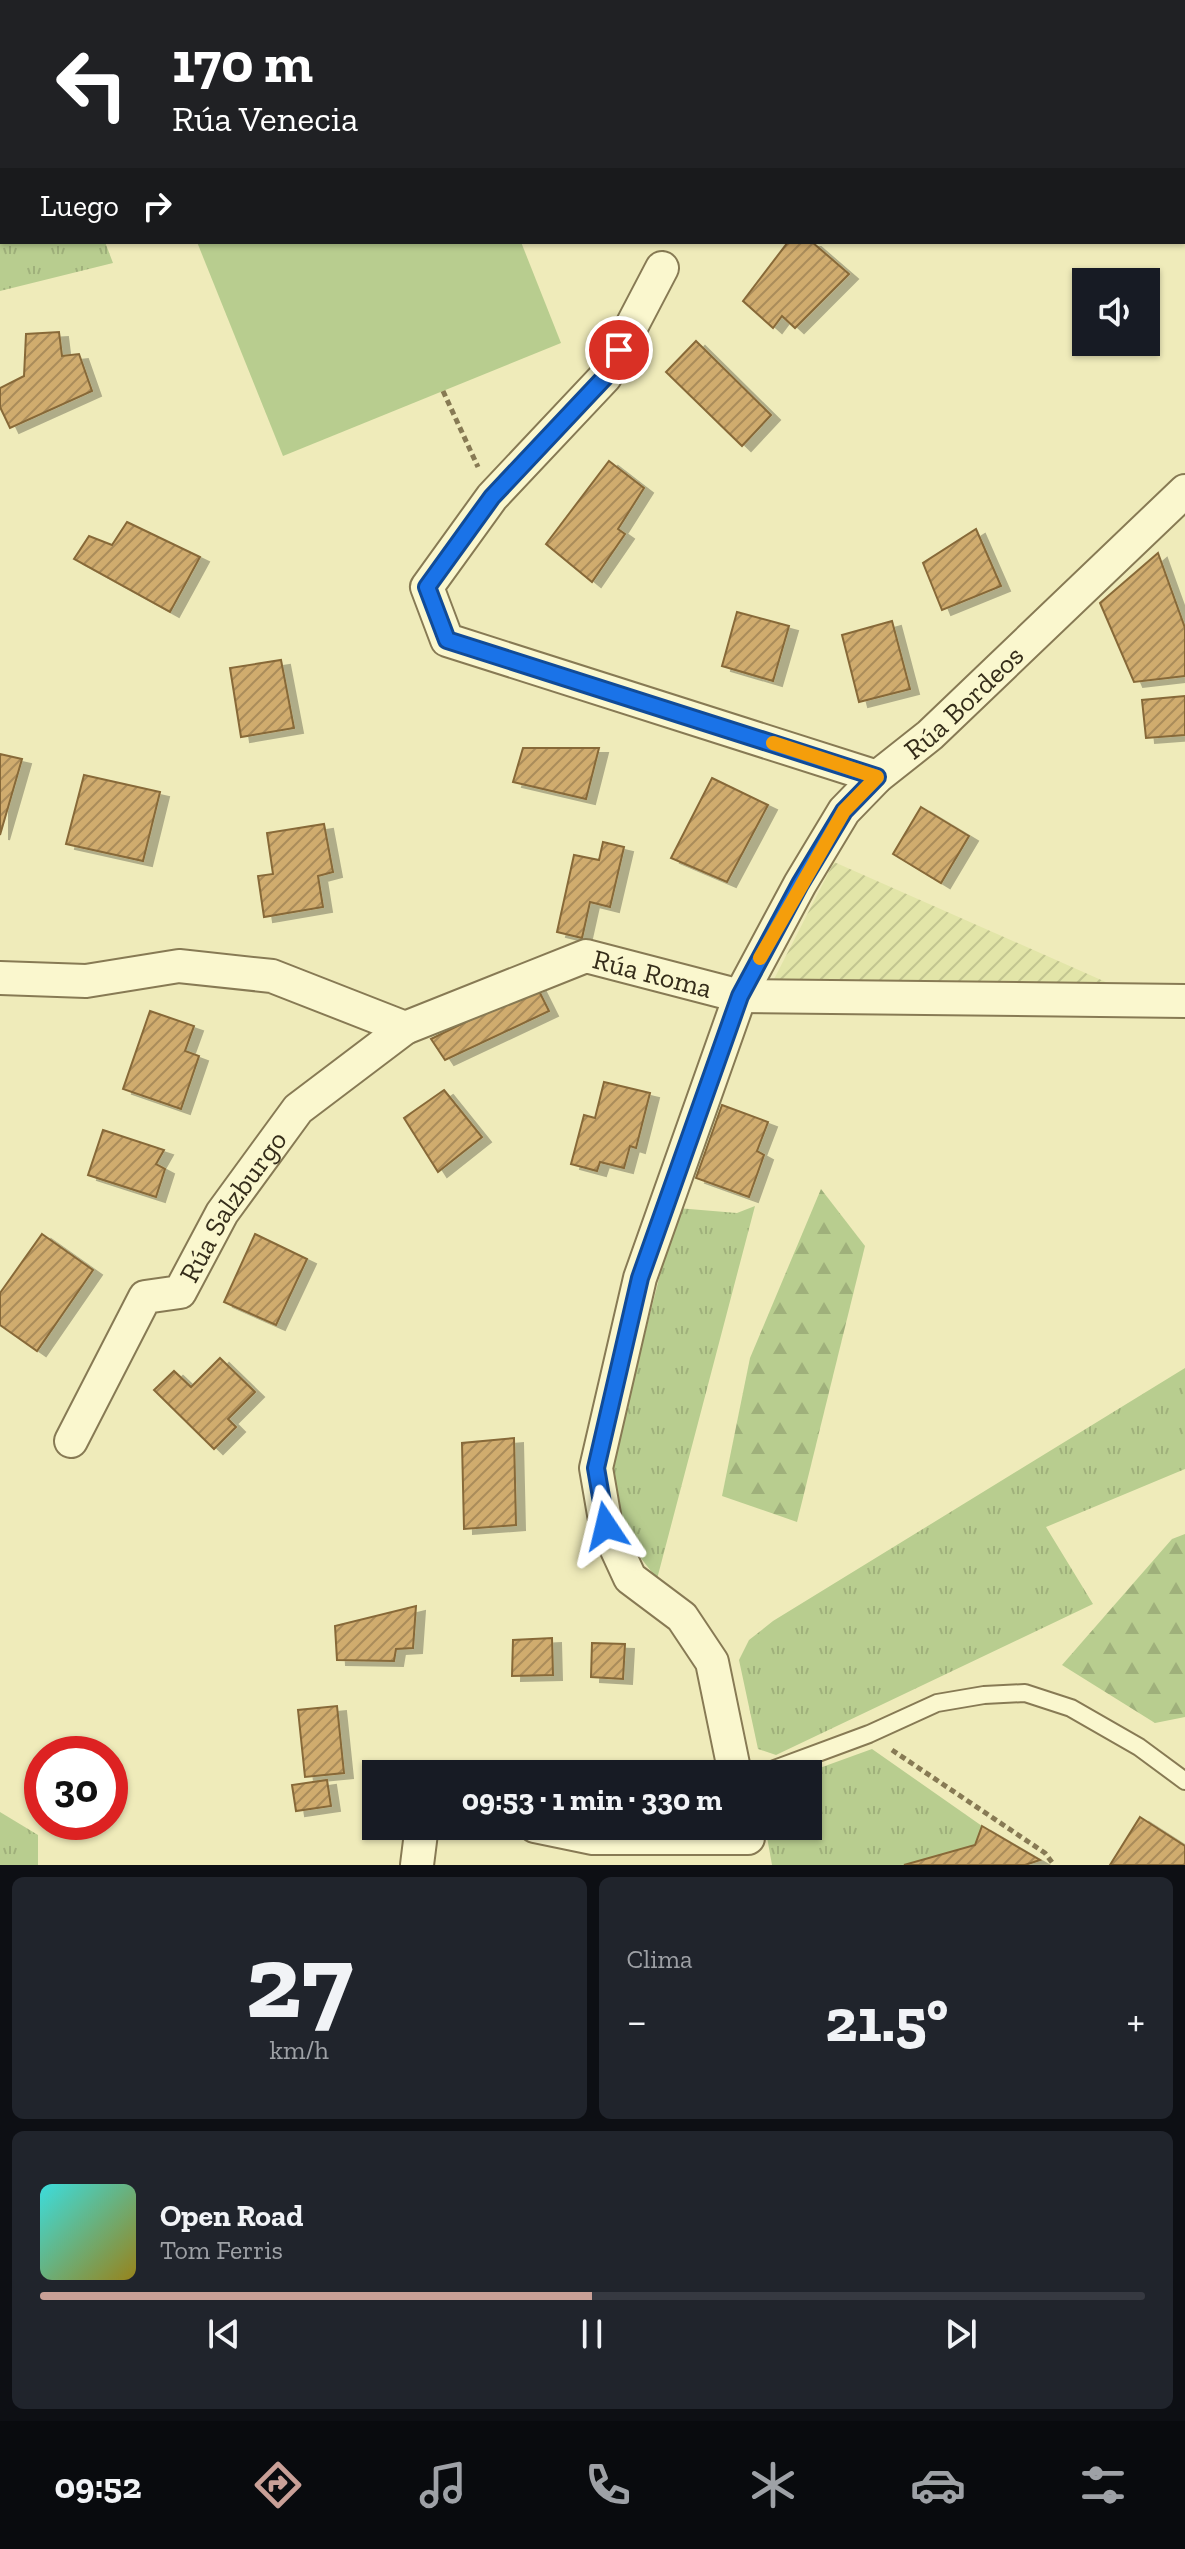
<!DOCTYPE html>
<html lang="es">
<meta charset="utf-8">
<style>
body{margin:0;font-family:"Zilla Slab",serif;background:#20242c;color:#f1f3f6;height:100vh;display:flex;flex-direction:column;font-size:30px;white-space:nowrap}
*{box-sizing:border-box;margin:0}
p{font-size:26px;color:#9ea1a6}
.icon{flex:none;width:44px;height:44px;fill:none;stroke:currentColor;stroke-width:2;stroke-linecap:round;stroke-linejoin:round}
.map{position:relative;height:1865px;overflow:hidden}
.details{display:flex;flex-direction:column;gap:12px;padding:12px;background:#0d0f14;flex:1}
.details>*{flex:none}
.hud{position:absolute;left:0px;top:0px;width:1186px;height:244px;box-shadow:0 2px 6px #0004;background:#202124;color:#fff;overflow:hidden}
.controls{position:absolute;left:1072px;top:268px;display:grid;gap:16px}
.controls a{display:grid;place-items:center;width:88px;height:88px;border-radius:0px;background:#171b24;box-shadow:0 2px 6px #0004;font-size:40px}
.speed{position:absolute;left:24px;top:1736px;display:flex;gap:16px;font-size:40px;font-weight:700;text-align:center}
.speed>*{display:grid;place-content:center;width:104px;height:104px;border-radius:50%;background:#171b24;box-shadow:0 2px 6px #0004;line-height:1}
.speed .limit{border:12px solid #d22;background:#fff;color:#111}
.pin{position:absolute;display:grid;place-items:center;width:68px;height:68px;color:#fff;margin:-34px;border:4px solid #fff;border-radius:50%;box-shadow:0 2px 8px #0007}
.me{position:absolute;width:88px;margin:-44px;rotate:350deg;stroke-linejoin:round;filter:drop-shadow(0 0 6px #0008)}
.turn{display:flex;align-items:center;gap:28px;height:168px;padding:0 40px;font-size:36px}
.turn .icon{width:104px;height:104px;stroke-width:2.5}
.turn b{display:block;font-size:56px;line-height:68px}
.then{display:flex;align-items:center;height:76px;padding:0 40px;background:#0003;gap:16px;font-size:30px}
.big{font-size:60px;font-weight:800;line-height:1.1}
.details .widget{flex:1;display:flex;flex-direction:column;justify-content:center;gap:12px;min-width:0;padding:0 28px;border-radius:12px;background:#20242c}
.details .dial{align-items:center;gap:0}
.dial b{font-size:104px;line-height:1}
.song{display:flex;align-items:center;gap:24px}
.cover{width:96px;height:96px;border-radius:12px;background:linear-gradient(135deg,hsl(180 70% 55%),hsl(50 70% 35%))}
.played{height:8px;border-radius:4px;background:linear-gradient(90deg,#c9a097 50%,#363941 50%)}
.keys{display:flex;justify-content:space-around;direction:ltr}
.heat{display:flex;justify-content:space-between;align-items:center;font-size:44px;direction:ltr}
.details .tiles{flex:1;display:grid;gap:12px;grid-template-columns:1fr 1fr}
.widget:last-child{grid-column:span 2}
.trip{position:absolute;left:362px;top:1760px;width:460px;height:80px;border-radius:0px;background:#171b24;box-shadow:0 2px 6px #0004;font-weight:800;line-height:80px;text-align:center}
.menu{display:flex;height:128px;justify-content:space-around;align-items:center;background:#090b0e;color:#9ea1a6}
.menu .icon{width:56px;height:56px}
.menu .active{color:#c9a097}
.menu b{font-size:36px;color:#f1f3f6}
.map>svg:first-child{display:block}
.farmland{fill:url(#farmland-furrows)}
.grass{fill:url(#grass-tufts)}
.forest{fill:url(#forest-firs)}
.park{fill:#b8cd8f}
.building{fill:url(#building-hatch);stroke:#876939;stroke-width:2;filter:url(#shadow)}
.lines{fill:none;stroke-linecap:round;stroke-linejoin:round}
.service-casing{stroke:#877a54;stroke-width:20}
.minor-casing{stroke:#877a54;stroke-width:36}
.path{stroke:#877a54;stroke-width:5;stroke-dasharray:6 4;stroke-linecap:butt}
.service{stroke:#faf7ce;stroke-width:16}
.minor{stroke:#faf7ce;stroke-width:32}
.route-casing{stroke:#114b97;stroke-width:20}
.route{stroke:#1a73e8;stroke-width:14}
.slow{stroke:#f59e0b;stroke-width:14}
.labels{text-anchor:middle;stroke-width:8;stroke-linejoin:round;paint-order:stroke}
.street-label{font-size:28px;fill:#352d1a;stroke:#f7f3ca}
</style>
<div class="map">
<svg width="1185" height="1865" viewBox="0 0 1185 1865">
<defs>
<pattern id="farmland-furrows" width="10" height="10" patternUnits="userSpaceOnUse" patternTransform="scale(2)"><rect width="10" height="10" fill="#e2e5a8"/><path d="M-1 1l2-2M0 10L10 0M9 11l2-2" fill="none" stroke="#c2c590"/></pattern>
<pattern id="grass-tufts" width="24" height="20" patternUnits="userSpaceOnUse" patternTransform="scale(2)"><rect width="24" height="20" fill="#b8cd8f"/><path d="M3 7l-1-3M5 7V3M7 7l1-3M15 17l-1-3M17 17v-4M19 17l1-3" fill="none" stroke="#9fb07b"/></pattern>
<pattern id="forest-firs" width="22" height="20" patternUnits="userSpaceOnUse" patternTransform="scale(2)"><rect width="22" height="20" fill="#b8cd8f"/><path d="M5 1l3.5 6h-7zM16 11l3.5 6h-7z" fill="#9fb07b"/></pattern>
<pattern id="building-hatch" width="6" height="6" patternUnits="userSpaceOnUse" patternTransform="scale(2)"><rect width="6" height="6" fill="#d0ac6e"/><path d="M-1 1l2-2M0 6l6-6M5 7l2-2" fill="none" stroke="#aa8c5a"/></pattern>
<filter id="shadow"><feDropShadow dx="9" dy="5" stdDeviation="0" flood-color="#0004"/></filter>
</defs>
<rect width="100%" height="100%" fill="#efebba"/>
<path class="farmland" d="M 834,862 L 1108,983 L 1107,989 L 771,985 Z"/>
<g class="grass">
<path d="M 0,0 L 11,2 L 2,2 L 2,242 L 105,242 L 113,263 L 0,291 Z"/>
<path d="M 755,1206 L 657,1579 L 634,1549 L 620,1516 L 610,1471 L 677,1208 L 737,1213 Z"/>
<path d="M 1185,1368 L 1185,1469 L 1046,1527 L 1093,1604 L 776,1755 L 758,1749 L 739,1660 L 749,1640 L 773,1621 Z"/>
<path d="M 872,1749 L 982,1826 L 1040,1860 L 1025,1865 L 772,1865 L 765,1826 L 808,1826 L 808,1774 L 803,1774 Z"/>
<path d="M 0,1812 L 38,1835 L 38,1865 L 0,1865 Z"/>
</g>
<g class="forest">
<path d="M 821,1189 L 865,1246 L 797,1522 L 722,1496 L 750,1358 Z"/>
<path d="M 1185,1534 L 1185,1717 L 1155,1723 L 1062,1665 L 1172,1539 Z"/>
</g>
<g class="park">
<path d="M 123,0 L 423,0 L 424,2 L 118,2 Z"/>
<path d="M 197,242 L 521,242 L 561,343 L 283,456 Z"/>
</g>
<g class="building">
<path d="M 788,242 L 812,242 L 849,274 L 795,328 L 782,316 L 773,328 L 743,301 Z"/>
<path d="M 59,332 L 62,356 L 79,354 L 92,391 L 10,428 L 0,407 L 0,388 L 24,376 L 26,334 Z"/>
<path d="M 696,341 L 771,415 L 742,446 L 666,372 Z"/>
<path d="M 609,461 L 644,488 L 618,529 L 625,534 L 592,582 L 546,544 Z"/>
<path d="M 127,522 L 200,557 L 170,612 L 74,559 L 89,536 L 112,545 Z"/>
<path d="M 976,529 L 1001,586 L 942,610 L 923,563 Z"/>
<path d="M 1158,553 L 1185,628 L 1185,676 L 1134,682 L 1100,603 Z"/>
<path d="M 737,612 L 789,626 L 773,681 L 722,666 Z"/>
<path d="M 892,621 L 910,689 L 859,702 L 842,635 Z"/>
<path d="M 281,660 L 294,728 L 241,737 L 230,668 Z"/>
<path d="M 1185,696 L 1185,735 L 1146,738 L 1142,700 Z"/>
<path d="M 523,748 L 599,748 L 586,799 L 513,782 Z"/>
<path d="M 0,754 L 22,759 L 0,835 Z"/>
<path d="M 84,775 L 160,792 L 143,861 L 66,844 Z"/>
<path d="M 712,778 L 768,805 L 727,882 L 671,858 Z"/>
<path d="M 921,807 L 969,836 L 941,883 L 893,854 Z"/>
<path d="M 324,824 L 333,872 L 318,876 L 323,907 L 264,917 L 258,876 L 273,874 L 267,833 Z"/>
<path d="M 603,842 L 624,847 L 610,907 L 590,902 L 582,938 L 557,932 L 574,855 L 599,860 Z"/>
<path d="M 537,987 L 549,1011 L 445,1060 L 431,1039 Z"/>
<path d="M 150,1011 L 194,1026 L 185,1051 L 199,1056 L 181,1109 L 123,1089 Z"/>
<path d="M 604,1082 L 650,1093 L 636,1148 L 630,1146 L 624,1168 L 600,1162 L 597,1171 L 571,1164 L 584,1115 L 595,1118 Z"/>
<path d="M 444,1090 L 482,1137 L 438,1172 L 404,1118 Z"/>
<path d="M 722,1105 L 768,1122 L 757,1151 L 764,1155 L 749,1197 L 696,1178 Z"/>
<path d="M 103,1130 L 164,1150 L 156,1164 L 165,1169 L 156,1197 L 88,1175 Z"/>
<path d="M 42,1234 L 93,1270 L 37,1351 L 0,1325 L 0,1293 Z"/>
<path d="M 255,1234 L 307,1259 L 276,1325 L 224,1302 Z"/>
<path d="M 220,1358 L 255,1392 L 228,1419 L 236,1427 L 214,1449 L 154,1390 L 174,1371 L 191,1387 Z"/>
<path d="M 514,1438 L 516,1525 L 464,1529 L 462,1443 Z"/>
<path d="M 416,1606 L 413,1648 L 396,1649 L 394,1661 L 337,1660 L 335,1626 Z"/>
<path d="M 552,1638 L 553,1675 L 512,1676 L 513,1640 Z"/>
<path d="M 592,1643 L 625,1644 L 623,1679 L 591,1677 Z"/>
<path d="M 337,1706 L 344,1773 L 305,1777 L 298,1710 Z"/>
<path d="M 327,1780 L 331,1806 L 296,1811 L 292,1785 Z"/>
<path d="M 1140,1817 L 1185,1846 L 1185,1865 L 1110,1865 Z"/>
<path d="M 982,1826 L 1040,1860 L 1025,1865 L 904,1865 L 975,1845 Z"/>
</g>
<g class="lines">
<defs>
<path id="service" d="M 761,1774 L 869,1734 L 937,1703 L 984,1695 L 1025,1693 L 1071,1708 L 1139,1747 L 1185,1781"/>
<g id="minor">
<path d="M 1184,20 L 1185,19"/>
<path d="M 662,268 L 605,377 L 492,497 L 427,587 L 447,640 L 877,777"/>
<path id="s1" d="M 0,978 L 86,981 L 179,966 L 272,976 L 405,1028 L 586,956 L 740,996 L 1185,1001"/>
<path id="s2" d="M 71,1441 L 145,1297 L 180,1292 L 222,1213 L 298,1109 L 405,1028"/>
<path id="s3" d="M 735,1774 L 712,1662 L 682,1617 L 630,1578 L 606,1526 L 596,1468 L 640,1278 L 740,996 L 800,884 L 844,811 L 877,777 L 930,735 L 1185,491"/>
<path d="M 535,1826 L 593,1838 L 748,1838"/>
<path d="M 417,1865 L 421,1833 L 425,1826"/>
</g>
</defs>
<use href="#service" class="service-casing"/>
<use href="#minor" class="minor-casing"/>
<g class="path">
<path d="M 443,391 L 478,467"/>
<path d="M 892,1750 L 1045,1853 L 1054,1865"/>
</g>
<use href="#service" class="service"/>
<use href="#minor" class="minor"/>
</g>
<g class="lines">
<defs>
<path id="route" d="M 606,1526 L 596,1468 L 640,1278 L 740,996 L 800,884 L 844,811 L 877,777 L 447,640 L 427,587 L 492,497 L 605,377 L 619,350"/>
</defs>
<use href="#route" class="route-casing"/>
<use href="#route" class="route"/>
<path class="slow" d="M 760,958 L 844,811 L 877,777 L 773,743"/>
</g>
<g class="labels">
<g class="street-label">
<text dy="10" stroke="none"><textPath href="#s3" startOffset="1218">Rúa Bordeos</textPath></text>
<text dy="10" stroke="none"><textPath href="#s1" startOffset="680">Rúa Roma</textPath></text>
<text dy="10" stroke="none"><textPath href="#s2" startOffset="298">Rúa Salzburgo</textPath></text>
</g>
</g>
</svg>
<div class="controls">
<a><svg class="icon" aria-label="sound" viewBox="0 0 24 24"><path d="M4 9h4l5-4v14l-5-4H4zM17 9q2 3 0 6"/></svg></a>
</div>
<div class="speed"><div class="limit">30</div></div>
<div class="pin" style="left:619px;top:350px;background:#d93025"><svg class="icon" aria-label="arrive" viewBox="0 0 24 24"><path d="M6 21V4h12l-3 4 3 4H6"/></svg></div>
<svg class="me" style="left:606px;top:1526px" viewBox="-20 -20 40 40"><path d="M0-17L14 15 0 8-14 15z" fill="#1a73e8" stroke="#fff" stroke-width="4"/></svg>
<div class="trip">09:53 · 1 min · 330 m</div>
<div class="hud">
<div class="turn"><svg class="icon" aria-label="left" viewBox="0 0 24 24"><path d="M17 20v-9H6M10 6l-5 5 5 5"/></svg><div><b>170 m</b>Rúa Venecia</div></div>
<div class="then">Luego<svg class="icon" aria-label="right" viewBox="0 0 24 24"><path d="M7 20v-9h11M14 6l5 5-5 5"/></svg></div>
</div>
</div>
<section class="details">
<div class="tiles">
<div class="widget dial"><b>27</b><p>km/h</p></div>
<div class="widget"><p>Clima</p>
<div class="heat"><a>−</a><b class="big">21.5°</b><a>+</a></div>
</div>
<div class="widget">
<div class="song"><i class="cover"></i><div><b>Open Road</b><p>Tom Ferris</p></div></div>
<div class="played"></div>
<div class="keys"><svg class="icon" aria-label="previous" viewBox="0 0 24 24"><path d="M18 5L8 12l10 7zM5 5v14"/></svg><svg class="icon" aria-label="pause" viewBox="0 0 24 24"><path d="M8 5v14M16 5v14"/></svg><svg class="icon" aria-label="next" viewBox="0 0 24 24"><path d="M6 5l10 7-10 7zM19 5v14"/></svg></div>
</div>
</div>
</section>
<nav class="menu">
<b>09:52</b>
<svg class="icon active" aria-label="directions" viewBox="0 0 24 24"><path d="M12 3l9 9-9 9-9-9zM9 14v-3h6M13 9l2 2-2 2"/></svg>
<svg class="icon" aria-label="music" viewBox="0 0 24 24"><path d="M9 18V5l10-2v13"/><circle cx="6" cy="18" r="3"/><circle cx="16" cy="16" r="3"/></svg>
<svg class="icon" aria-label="phone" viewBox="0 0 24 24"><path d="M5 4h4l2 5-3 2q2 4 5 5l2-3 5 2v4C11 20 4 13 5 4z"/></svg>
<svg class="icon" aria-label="climate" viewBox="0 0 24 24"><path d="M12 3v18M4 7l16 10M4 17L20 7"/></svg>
<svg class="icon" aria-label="car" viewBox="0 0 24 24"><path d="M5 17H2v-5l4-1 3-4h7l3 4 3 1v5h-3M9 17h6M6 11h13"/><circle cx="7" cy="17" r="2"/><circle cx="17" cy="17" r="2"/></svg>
<svg class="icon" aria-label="filters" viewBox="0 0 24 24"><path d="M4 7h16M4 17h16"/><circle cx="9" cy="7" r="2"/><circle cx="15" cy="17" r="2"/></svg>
</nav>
